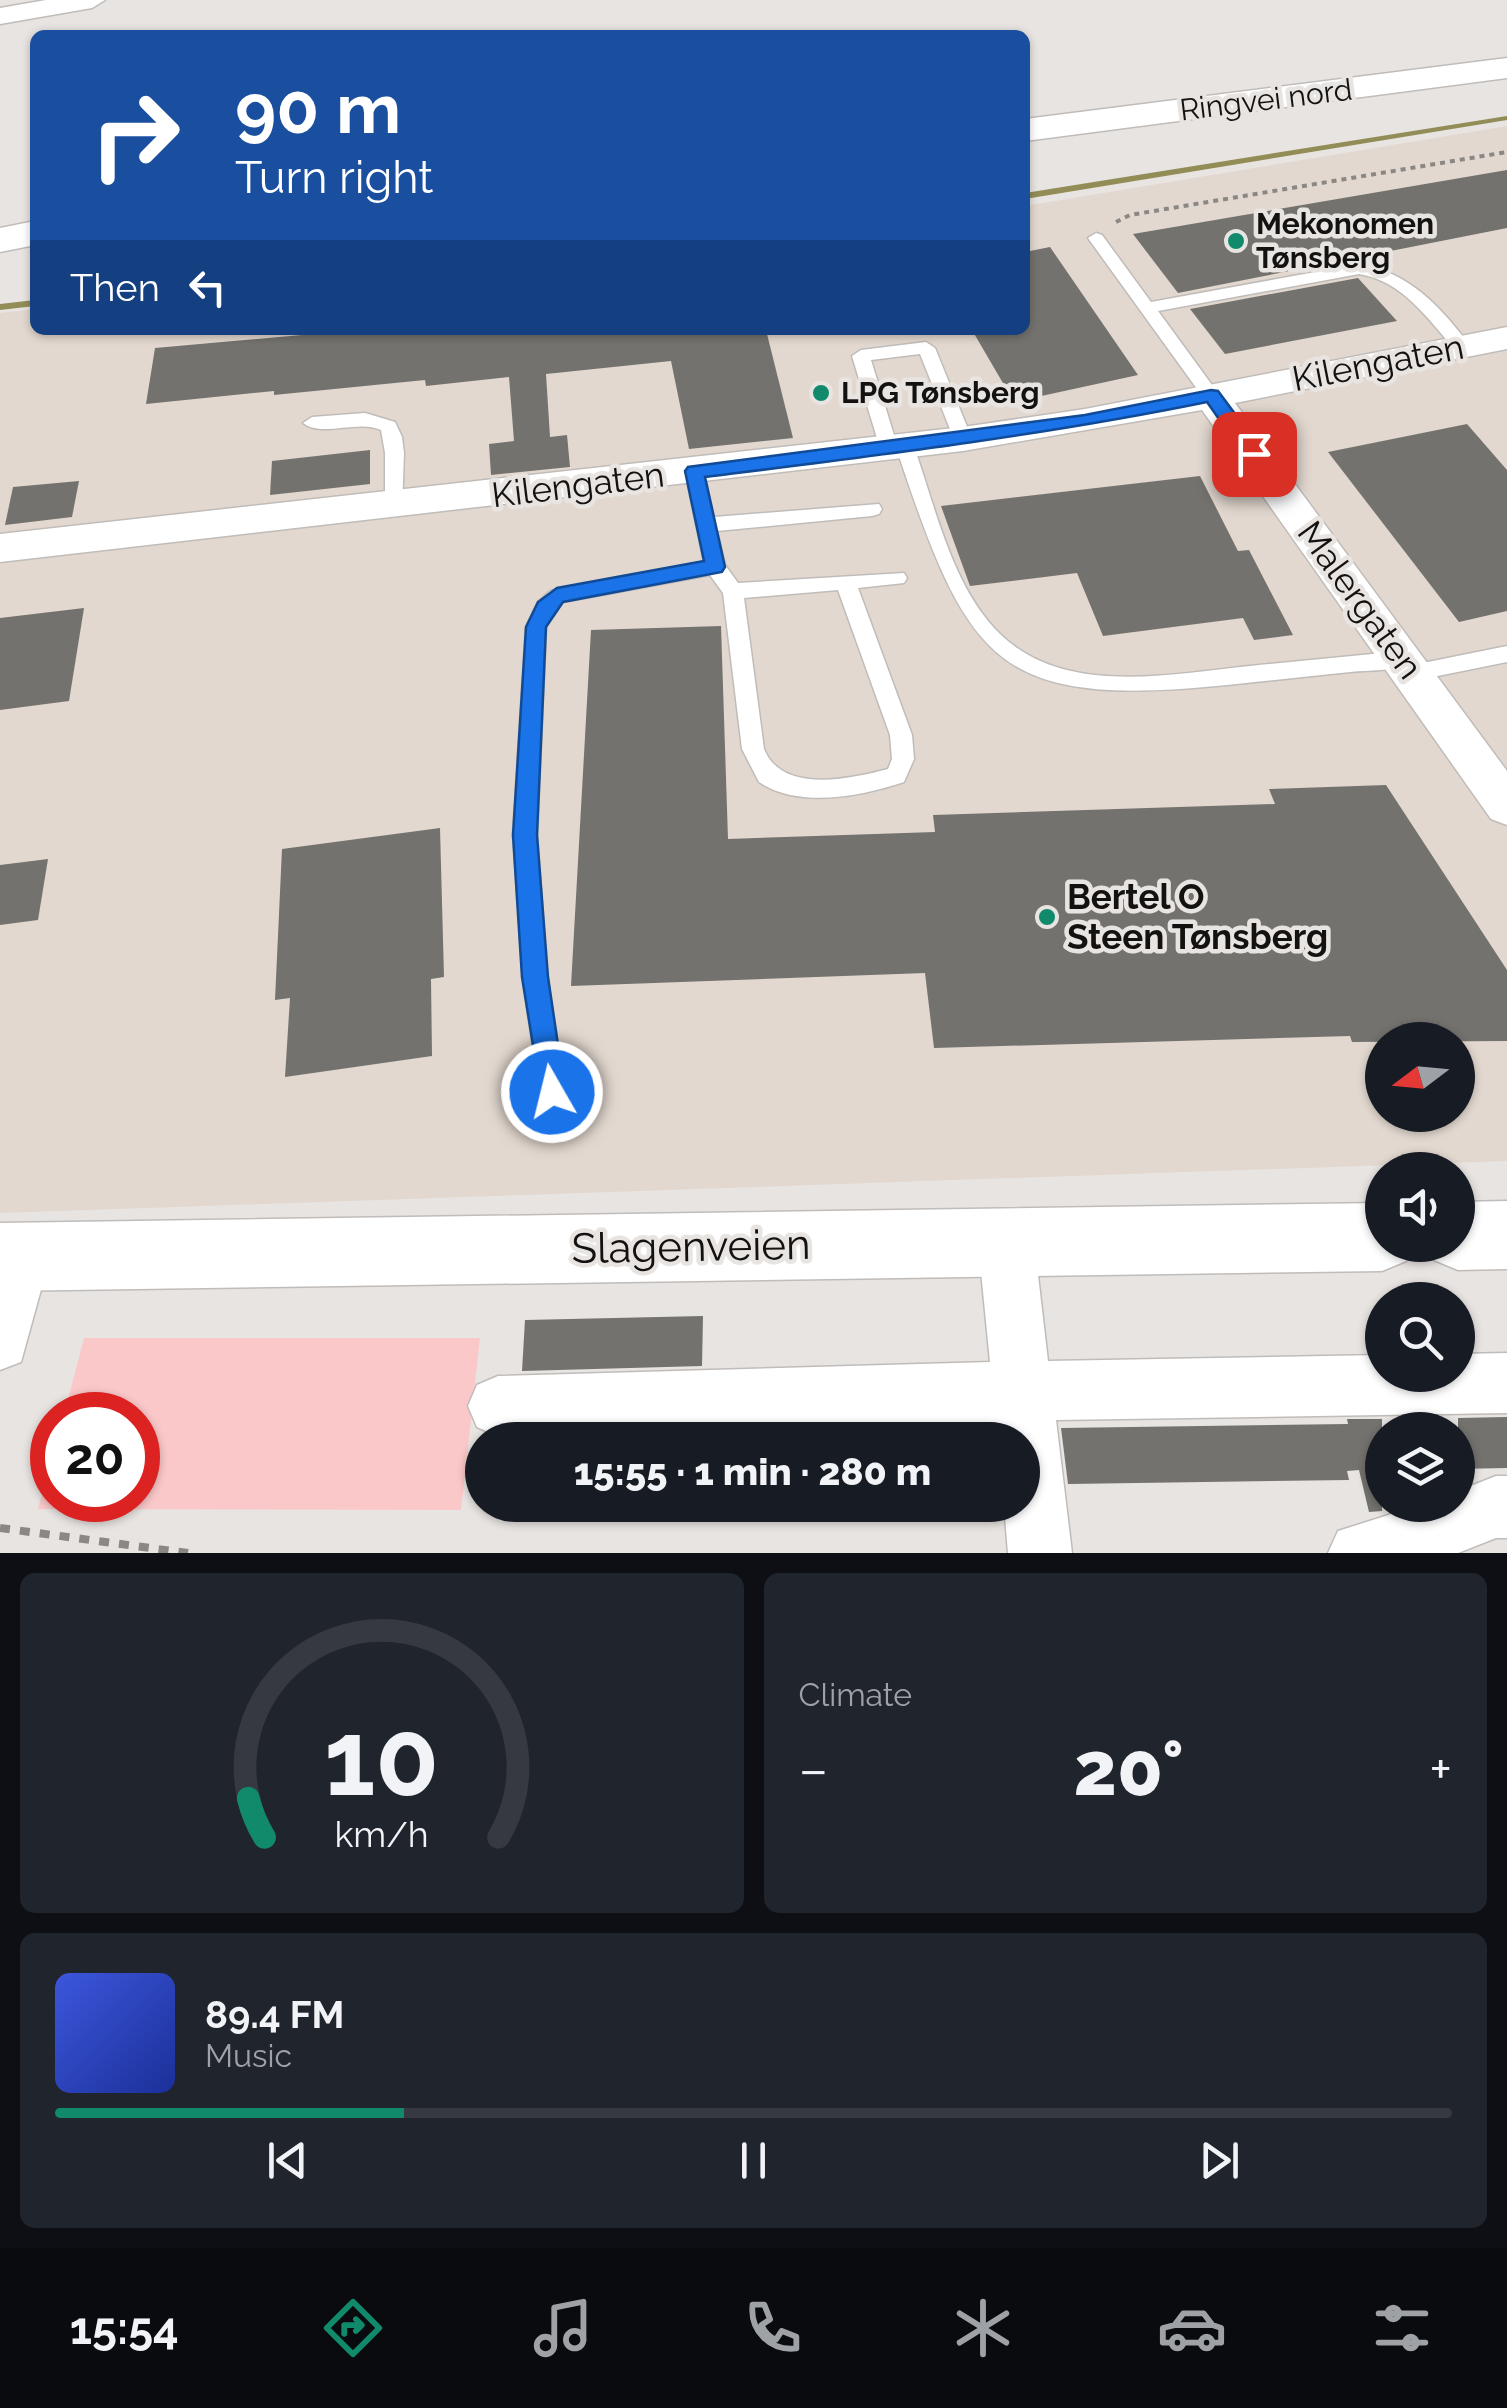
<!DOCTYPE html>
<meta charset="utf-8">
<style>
body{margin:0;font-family:Raleway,sans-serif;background:#20242c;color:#f1f3f6;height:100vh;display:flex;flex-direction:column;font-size:38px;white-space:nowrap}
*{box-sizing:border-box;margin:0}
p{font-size:32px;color:#9ea1a6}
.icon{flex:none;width:55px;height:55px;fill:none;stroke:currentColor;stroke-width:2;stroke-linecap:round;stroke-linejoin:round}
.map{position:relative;height:1553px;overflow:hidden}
.side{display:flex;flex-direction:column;gap:20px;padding:20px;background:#0d0f14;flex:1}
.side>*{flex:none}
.top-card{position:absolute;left:30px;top:30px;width:1000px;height:305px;border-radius:15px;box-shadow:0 2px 8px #0004;background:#1a4fa0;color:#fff;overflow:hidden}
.needle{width:65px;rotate:254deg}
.tools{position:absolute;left:1365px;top:1022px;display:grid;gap:20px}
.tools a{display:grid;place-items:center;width:110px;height:110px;border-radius:50%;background:#171b24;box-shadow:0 2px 8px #0004;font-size:50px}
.speed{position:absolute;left:30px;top:1392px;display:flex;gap:20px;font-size:50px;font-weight:700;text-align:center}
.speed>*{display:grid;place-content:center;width:130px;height:130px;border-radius:50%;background:#171b24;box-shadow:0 2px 8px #0004;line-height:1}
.speed .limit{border:15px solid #d22;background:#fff;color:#111}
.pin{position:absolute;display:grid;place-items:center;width:85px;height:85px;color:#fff;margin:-42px;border-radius:20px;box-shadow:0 5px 15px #0006}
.me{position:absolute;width:110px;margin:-55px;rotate:352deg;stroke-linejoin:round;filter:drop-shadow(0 0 8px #0008)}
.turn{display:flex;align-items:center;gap:35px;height:210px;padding:0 40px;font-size:45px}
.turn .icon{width:130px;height:130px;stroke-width:2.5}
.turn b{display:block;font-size:70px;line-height:85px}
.then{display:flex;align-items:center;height:95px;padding:0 40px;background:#0003;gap:20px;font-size:38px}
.big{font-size:75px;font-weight:800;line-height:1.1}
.side .tile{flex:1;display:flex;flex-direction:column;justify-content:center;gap:15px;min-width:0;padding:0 35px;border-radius:15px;background:#20242c}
.side .dial{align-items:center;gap:0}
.dial svg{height:260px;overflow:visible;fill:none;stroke:#363941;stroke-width:7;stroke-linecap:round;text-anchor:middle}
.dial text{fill:#f1f3f6;stroke:none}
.song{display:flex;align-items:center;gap:30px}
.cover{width:120px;height:120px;border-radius:15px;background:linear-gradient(135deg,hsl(230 70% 55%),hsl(230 70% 35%))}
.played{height:10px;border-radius:5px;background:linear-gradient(90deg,#118a6c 25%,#363941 25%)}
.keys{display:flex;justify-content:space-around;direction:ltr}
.heat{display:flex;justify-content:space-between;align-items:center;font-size:55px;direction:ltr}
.side .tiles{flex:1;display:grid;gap:20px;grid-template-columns:1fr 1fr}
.tile:last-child{grid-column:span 2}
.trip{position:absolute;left:465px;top:1422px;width:575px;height:100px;border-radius:50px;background:#171b24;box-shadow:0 2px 8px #0004;font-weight:800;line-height:100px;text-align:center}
.dock{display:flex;height:160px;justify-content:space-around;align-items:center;background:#090b0e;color:#9ea1a6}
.dock .icon{width:70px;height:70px}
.dock .selected{color:#118a6c}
.dock b{font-size:45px;color:#f1f3f6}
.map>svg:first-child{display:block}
.built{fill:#e2d8cf;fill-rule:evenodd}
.green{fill:#fbc8c9}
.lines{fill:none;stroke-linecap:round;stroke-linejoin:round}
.stream{fill:#928d57;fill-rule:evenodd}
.building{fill:#74726e}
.service-casing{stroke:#c0bcb9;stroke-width:3}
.minor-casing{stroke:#c0bcb9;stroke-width:3}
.secondary-casing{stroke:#c0bcb9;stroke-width:3}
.primary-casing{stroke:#c0bcb9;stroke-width:3}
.path-far1{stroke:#8a8784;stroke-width:4;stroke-dasharray:5 5;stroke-linecap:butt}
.path{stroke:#8a8784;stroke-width:8;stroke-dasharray:10 10;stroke-linecap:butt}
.service{fill:#fff;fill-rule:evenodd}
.minor{fill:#fff;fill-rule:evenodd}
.secondary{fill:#fff;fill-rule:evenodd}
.primary{fill:#fff;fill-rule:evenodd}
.route{fill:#1a73e8;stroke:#114b97;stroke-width:2.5}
.poi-dot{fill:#118a6c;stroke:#e8e4e1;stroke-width:4}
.labels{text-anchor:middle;stroke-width:9;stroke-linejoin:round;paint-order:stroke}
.far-street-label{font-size:30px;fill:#141211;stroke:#e8e4e1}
.far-poi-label{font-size:30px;font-weight:bold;fill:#141211;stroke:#e8e4e1;text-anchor:start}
.street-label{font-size:35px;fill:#141211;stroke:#e8e4e1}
.poi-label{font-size:35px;font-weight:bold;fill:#141211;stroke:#e8e4e1;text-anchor:start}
.near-street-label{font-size:42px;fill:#141211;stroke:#e8e4e1}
</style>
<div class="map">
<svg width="1507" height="1553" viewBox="0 0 1507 1553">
<rect width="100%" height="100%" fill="#e8e4e1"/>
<path class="built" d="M 1507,126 L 1507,1161 L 0,1213 L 0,313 L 35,309 L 35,330 L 1025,330 L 1025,206 ZM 1382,1040 L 1458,1040 L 1458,1115 L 1382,1115 Z"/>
<path class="green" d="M 84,1338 L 480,1338 L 461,1510 L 38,1509 L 52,1456 L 52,1500 L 138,1500 L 138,1415 L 64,1415 Z"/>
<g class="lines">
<g class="stream">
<path d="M 1507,116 L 1507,120 L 1025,199 L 1025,193 Z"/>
<path d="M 35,300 L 35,306 L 0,310 L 0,304 Z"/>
</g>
</g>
<g class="building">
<path d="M 1507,170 L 1507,228 L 1178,293 L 1133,234 Z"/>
<path d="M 1050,247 L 1138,375 L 1014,402 L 972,330 L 1025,330 L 1025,252 Z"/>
<path d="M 1358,278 L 1397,321 L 1225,354 L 1190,309 Z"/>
<path d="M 358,330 L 766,330 L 793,438 L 689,449 L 671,361 L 546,374 L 550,437 L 567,435 L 570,467 L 491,475 L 489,444 L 514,441 L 509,377 L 426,386 L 425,380 L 274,395 L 274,391 L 146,404 L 155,348 Z"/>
<path d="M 1467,424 L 1507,470 L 1507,611 L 1459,622 L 1328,452 Z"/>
<path d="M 370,450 L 370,484 L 270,495 L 272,461 Z"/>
<path d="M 1200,476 L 1238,551 L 1249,550 L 1293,635 L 1254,640 L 1243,618 L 1103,636 L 1077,573 L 970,586 L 941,506 Z"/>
<path d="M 79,481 L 72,517 L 5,525 L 13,487 Z"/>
<path d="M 84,608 L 69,701 L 0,710 L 0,618 Z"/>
<path d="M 721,626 L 728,839 L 935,832 L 933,815 L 1275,804 L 1269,789 L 1386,785 L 1507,970 L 1507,1041 L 1352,1042 L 1350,1036 L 934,1048 L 925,973 L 571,986 L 591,630 Z"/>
<path d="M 440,828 L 444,977 L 431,979 L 432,1056 L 285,1077 L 290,998 L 275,1000 L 282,849 Z"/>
<path d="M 48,859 L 38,920 L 0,925 L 0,865 Z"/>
<path d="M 703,1316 L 702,1366 L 522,1371 L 525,1320 Z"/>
<path d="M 1507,1417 L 1507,1468 L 1458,1469 L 1458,1418 Z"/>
<path d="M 1347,1419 L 1382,1419 L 1382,1511 L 1369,1512 L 1359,1470 L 1347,1471 L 1349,1480 L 1068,1484 L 1061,1428 L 1348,1424 Z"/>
</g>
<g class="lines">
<defs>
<g id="service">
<path d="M 1096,233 L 1102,235 L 1151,302 L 1359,264 C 1409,272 1441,307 1471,347 L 1462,353 L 1456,351 C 1428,319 1403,281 1359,274 L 1158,311 L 1220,396 L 1211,402 L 1205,400 L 1088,238 Z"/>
<path d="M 926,342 L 935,348 L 972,439 L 970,443 L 956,443 L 954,439 L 920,354 L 871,360 L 897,445 L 905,441 L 914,447 C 936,509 952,587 1000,634 C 1065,697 1170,674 1250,666 C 1301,661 1352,656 1403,651 L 1410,653 L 1414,659 L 1410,665 C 1392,671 1370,670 1350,672 C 1312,676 1275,680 1237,684 C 998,709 970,670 897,450 L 889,454 L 880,448 L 852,356 L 861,350 Z"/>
<path d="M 365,413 L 395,422 L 402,437 L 404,453 L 402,510 L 388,510 L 385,505 L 385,453 L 381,430 C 358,419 322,438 303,423 L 312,417 Z"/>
<path d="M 694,465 L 703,471 L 714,517 L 879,504 L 882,509 L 879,514 L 872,516 L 717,531 L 725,565 L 738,583 L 904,573 L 907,578 L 904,583 L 858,588 L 912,735 L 914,759 L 904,782 C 862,796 799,809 759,782 L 742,749 L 723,593 L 710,575 L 563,602 L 553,611 L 546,627 L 537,835 L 547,977 L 565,1092 L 561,1101 L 552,1105 L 543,1101 L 539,1092 L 523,977 L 513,835 L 526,627 L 538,602 L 550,591 L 704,562 L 685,471 ZM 838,590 L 890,735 L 892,759 L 888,769 C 850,779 782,794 764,749 L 744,598 Z"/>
<path d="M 1507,646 L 1507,662 L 1413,681 L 1402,673 L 1413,665 Z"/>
</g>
<g id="minor">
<path d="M 46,0 L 105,0 L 92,8 L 0,24 L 0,8 Z"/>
<path d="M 1507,327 L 1507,349 L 1235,403 L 1507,771 L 1507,825 L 1491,819 L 1202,410 L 963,451 L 0,562 L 0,534 L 963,427 L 1085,409 Z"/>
<path d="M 1006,1213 L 1026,1221 L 1034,1241 L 1048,1361 L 1382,1355 L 1382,1375 L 1458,1375 L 1458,1354 L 1507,1353 L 1507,1413 L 1056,1420 L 1072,1553 L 1008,1553 L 1004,1505 L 1022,1505 L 1022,1440 L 997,1440 L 996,1422 L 498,1436 L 477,1427 L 468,1406 L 477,1385 L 498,1376 L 990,1362 L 978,1241 L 986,1221 Z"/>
<path d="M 22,1229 L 42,1237 L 50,1257 L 21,1362 L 0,1370 L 0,1242 L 2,1237 Z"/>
<path d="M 1496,1476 L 1507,1476 L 1507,1538 L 1496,1538 L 1458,1553 L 1328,1553 L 1338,1531 L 1420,1505 L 1458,1505 L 1458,1491 Z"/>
</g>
<g id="secondary">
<path d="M 1507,1201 L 1507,1269 L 1458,1270 L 1434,1260 L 1428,1245 L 1458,1245 L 1458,1202 Z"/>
<path d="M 1382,1203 L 1382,1245 L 1413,1245 L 1406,1261 L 1382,1271 L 0,1291 L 0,1223 Z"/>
</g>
<g id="primary">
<path d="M 1507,58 L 1507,78 L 1025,141 L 1025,119 Z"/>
<path d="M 35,221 L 35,245 L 0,252 L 0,228 Z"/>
</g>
</defs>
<use href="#service" class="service-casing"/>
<use href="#minor" class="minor-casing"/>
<use href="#secondary" class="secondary-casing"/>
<use href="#primary" class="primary-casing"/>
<path class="path-far1" d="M 1116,222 L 1130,215 L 1507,152"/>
<path class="path" d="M 0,1528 L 188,1553"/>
<use href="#service" class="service"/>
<use href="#minor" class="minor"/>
<use href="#secondary" class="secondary"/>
<use href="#primary" class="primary"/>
</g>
<path class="route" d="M 1211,390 L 1218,391 L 1261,449 L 1261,459 L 1247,459 L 1207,402 C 1040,436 873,456 705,477 L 725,567 L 722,572 L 563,602 L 546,627 L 537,835 L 548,977 L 565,1092 L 561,1101 L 552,1105 L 542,1101 L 522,977 L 513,835 L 526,627 L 538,602 L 557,588 L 704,561 L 685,471 L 688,467 L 1085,415 Z"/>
<g class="poi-dot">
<circle cx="1236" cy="241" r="10"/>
<circle cx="821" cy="393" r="10"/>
<circle cx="1047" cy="917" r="10"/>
</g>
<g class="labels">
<g class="far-street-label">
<text transform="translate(1266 100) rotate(-7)" y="10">Ringvei nord</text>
</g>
<g class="far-poi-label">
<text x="1256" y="234">Mekonomen<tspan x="1256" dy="34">Tønsberg</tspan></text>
<text x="841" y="403">LPG Tønsberg</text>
</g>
<g class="street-label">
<text transform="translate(1378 363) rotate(-11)" y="12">Kilengaten</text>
<text transform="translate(578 485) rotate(-7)" y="12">Kilengaten</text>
<text transform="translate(1360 600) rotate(54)" y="12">Malergaten</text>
</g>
<g class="poi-label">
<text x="1067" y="909">Bertel O<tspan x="1067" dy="40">Steen Tønsberg</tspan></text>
</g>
<g class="near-street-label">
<text transform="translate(691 1246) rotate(-1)" y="15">Slagenveien</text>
</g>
</g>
</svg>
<div class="tools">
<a><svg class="needle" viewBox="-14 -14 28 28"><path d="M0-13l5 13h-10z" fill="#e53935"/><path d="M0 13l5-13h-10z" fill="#9ea1a6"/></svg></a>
<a><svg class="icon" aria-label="sound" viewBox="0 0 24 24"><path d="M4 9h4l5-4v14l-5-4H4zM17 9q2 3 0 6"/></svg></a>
<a><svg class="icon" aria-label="search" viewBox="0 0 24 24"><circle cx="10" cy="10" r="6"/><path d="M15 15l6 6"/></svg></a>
<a><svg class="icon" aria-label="layers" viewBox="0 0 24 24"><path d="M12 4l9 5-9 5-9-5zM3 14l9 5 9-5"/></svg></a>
</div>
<div class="speed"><div class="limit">20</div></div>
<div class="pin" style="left:1254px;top:454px;background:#d93025"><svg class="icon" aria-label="arrive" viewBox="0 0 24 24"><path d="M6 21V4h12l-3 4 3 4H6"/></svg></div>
<svg class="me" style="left:552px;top:1092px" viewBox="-20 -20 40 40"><circle r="17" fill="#1a73e8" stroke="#fff" stroke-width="3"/><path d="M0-11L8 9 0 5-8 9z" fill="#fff"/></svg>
<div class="trip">15:55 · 1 min · 280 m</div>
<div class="top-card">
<div class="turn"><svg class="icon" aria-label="right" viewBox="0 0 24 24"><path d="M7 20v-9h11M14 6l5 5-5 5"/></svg><div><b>90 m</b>Turn right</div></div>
<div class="then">Then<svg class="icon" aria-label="left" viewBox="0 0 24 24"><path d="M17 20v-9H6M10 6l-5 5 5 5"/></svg></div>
</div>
</div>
<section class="side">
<div class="tiles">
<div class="tile dial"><svg viewBox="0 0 100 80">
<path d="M14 69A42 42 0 1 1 86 69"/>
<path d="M14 69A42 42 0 0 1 9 57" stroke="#118a6c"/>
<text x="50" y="56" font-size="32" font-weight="700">10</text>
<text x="50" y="72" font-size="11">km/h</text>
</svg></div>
<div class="tile"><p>Climate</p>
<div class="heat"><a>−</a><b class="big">20°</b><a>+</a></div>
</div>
<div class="tile">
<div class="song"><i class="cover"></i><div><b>89.4 FM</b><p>Music</p></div></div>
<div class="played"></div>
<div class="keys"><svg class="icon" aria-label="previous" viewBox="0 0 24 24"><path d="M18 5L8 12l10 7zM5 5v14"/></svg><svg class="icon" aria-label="pause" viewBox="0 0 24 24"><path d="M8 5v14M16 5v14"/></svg><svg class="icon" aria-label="next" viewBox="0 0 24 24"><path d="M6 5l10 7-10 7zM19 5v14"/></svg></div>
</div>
</div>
</section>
<nav class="dock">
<b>15:54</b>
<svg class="icon selected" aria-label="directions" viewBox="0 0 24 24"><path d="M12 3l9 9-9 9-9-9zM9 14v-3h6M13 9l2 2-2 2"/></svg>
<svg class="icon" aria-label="music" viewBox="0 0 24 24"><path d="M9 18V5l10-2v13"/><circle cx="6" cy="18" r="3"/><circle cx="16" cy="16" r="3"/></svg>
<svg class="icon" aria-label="phone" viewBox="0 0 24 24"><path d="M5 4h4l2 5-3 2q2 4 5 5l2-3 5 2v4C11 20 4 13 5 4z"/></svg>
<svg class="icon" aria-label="climate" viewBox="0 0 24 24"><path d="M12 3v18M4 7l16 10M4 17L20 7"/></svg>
<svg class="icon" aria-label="car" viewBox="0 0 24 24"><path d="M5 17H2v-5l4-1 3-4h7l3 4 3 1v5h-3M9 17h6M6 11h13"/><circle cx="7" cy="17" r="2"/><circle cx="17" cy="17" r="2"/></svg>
<svg class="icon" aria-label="filters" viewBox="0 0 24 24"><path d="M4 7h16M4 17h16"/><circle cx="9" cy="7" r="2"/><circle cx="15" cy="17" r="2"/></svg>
</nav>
